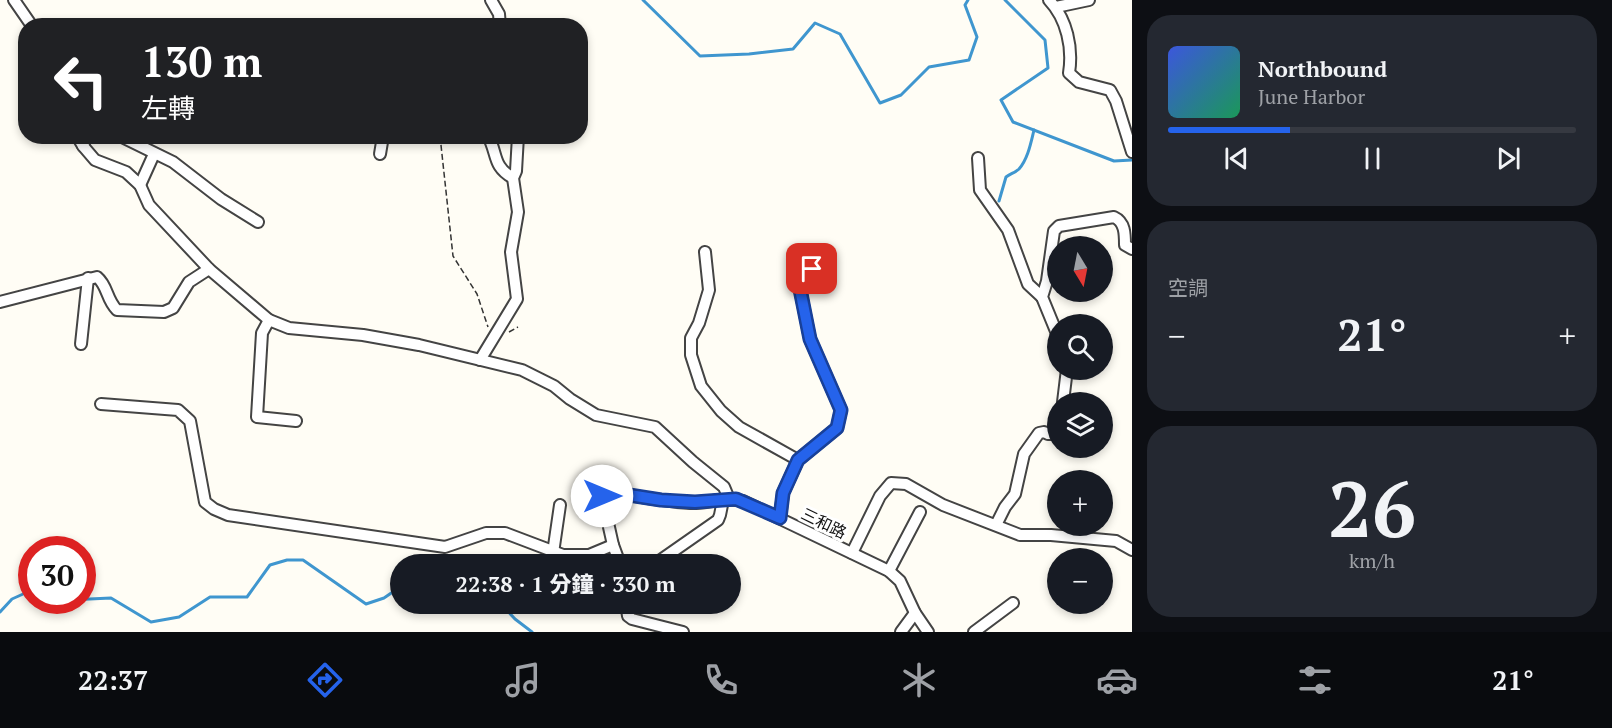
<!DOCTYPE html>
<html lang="zh-TW">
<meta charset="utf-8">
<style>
body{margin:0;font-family:"PT Serif","Noto Sans TC",serif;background:#242831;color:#f1f3f6;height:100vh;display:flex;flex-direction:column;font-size:22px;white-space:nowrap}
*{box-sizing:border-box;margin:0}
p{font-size:20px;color:#9ea1a6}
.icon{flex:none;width:33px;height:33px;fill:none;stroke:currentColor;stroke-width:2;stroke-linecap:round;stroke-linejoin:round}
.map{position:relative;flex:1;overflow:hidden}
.panel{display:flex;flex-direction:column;gap:15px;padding:15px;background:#0d0f14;width:480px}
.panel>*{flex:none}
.top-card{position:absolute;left:18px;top:18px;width:570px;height:126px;border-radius:24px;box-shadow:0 3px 9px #0003;background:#202124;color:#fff;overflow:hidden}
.needle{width:39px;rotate:170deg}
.tools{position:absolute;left:1047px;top:236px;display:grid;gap:12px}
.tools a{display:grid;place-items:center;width:66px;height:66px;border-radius:50%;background:#171b24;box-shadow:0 3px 9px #0003;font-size:30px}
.speed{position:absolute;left:18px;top:536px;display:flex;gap:12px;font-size:30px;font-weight:700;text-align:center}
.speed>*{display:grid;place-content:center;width:78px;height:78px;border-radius:50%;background:#171b24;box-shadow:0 3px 9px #0003;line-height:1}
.speed .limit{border:9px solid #d22;background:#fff;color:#111}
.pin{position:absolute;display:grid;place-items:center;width:51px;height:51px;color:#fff;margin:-26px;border-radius:12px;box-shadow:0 3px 9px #0006}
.me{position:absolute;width:66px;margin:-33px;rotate:90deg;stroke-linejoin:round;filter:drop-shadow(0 0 4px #0008)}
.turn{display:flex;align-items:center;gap:21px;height:126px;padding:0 24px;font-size:27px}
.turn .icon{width:78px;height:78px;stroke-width:2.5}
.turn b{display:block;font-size:42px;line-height:51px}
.big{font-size:45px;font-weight:800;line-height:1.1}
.panel .tile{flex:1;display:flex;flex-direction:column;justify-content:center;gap:9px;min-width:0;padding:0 21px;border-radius:24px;background:#242831}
.panel .dial{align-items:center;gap:0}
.dial b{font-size:78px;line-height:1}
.song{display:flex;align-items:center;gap:18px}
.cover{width:72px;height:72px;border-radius:9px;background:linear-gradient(135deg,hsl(230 70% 55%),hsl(150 70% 35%))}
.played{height:6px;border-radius:3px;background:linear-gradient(90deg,#2563eb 30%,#363941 30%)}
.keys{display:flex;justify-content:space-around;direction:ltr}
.heat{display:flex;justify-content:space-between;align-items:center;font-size:33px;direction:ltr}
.trip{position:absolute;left:390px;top:554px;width:351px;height:60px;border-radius:30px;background:#171b24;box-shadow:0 3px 9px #0003;font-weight:800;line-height:60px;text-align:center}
.tab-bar{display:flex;height:96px;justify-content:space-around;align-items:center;background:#090b0e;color:#9ea1a6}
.tab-bar .icon{width:42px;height:42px}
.tab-bar .active{color:#2563eb}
.tab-bar b{font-size:27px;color:#f1f3f6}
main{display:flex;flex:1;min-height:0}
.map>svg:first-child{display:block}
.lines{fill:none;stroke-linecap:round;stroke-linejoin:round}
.stream{stroke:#3f96cf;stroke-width:3}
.minor-casing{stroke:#444;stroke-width:14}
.path{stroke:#333;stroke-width:1.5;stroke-dasharray:6 3;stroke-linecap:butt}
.minor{stroke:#fff;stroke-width:10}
.route-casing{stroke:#184099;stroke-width:15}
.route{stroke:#2563eb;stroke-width:10}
.labels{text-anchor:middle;stroke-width:6;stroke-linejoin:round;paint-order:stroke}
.street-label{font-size:16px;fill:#111;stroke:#fff}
</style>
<main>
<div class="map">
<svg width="1132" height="632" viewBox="0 0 1132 632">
<rect width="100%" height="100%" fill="#fffdf5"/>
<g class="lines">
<g class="stream">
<path d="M 643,0 L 700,56 L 749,54 L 793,49 L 815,23 L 840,34 L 880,103 L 901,95 L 929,67 L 969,60 L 977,37 L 965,5 L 968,0"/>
<path d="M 1005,0 L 1045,40 L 1048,68 L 1001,100 L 1013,122 L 1114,161 L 1132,160"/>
<path d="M 999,201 L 1006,177 C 1010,174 1016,172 1019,169 C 1028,159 1031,142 1034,130"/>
<path d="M 68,600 L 111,598 L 151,622 L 179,617 L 210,597 L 247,597 L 270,565 L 287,560 L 303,560 L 366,604 L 384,598 L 400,587"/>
<path d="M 500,603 L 515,619 L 532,632"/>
<path d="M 0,612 L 12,599 L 32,590"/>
</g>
<defs>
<g id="minor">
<path d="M 14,0 L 32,26"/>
<path d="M 491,0 L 499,14 L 500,26"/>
<path d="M 1049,0 C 1067,19 1073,48 1069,73 L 1079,82 L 1110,90 L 1116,101 L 1132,152"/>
<path d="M 1056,7 L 1089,0"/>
<path d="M 77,136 L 83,146 L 86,136"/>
<path d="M 120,136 L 173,162 L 221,199 L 258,222"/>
<path d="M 488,136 C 498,154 492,166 513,178"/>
<path d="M 83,146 L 95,160 L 126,172 L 140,185 L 149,205 L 209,269 L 269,320 L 289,328 L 363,335 L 419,345 L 522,370 L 554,386 L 570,399 L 596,415 L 655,427 L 693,462 L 724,487 L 729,499"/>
<path d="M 380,154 L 383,136"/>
<path d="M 978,158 L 980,190 L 1008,230 L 1028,284 L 1042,297"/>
<path d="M 140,185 L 154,154"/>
<path d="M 705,252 L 709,290 L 699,323 L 691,338 L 691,355 L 701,386 L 721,411 L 739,427 L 798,460"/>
<path d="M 0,302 L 97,277 C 108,286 106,299 117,310 L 164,312 L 173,308 L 189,282 L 209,269"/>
<path d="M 269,320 L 262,333 L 257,417 L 296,421"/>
<path d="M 1058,336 L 1042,297 L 1047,281 L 1054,231 L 1059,226 L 1114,217 C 1125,222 1125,234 1125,245 L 1132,249"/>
<path d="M 81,344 L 88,278"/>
<path d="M 480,360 L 517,299 L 511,252 L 518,212 L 513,178 L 516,171 L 518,136"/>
<path d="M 1063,402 L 1067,369"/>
<path d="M 101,404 L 178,410 L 190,421 L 205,502 L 214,509 L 228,515 L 445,547 L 486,533 L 505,533 L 563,555 L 589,555 L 613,545"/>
<path d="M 780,518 L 783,493 L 798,460 L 837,428 L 841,410 L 810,339 L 799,284 L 810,275 L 812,269"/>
<path d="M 996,525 L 1005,507 L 1015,494 L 1024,454 L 1039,433 L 1044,432 L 1048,434 L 1058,434"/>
<path d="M 553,553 L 560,505"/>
<path d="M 852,553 L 880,496 L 891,483 L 906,484 L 943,505 L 1020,535 L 1051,535 L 1116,541 L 1132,550"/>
<path d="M 620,564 L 613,545 L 602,496 L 610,492 C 638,496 667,503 696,503 C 712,502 727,497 743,501 L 889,571 L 900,581 L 915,613 L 928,632"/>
<path d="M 655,564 L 718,520 L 720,515 L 723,500"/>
<path d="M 889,571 L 920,512"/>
<path d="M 626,603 L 628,616 L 632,619 L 683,632"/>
<path d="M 901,632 L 915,613"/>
<path d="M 974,632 L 1013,603"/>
</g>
</defs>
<use href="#minor" class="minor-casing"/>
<g class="path">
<path d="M 440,136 L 453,256 L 477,294 L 488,327"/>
<path d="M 509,332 L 518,327"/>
</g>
<use href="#minor" class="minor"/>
</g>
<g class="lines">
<defs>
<path id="route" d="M 602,496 L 610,492 L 661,500 L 695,502 L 736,499 L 780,518 L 783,493 L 798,460 L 837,428 L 841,410 L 810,339 L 799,284 L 810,275 L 812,269"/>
</defs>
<use href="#route" class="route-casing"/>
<use href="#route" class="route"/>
</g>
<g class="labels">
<g class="street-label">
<text transform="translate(824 523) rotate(26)" y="6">三和路</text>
</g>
</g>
</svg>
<div class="tools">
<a><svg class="needle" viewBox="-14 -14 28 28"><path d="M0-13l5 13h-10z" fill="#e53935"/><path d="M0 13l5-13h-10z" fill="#9ea1a6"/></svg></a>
<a><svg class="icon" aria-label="search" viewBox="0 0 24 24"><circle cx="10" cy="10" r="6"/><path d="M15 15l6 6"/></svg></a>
<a><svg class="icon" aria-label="layers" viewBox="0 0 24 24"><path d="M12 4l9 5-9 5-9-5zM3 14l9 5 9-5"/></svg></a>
<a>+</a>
<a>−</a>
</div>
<div class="speed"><div class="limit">30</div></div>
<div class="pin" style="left:812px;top:269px;background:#d93025"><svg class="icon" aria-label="arrive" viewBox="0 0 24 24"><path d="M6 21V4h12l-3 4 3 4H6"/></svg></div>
<svg class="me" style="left:602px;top:496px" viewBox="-20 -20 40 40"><circle r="19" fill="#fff"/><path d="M0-13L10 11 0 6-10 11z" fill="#2563eb"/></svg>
<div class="trip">22:38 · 1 分鐘 · 330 m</div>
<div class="top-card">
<div class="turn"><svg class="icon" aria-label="left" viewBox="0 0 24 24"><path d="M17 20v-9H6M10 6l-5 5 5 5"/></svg><div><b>130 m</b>左轉</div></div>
</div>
</div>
<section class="panel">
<div class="tile">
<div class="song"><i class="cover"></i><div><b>Northbound</b><p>June Harbor</p></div></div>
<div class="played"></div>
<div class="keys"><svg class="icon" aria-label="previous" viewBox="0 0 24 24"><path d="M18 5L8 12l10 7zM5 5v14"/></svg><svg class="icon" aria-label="pause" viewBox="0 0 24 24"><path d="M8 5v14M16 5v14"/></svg><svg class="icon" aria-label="next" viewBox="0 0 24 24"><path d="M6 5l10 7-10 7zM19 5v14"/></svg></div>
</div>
<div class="tile"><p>空調</p>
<div class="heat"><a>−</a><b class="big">21°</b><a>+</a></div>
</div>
<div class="tile dial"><b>26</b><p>km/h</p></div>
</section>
</main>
<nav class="tab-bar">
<b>22:37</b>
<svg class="icon active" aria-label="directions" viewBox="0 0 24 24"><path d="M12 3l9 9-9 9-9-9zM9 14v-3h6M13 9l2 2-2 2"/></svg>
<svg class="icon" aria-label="music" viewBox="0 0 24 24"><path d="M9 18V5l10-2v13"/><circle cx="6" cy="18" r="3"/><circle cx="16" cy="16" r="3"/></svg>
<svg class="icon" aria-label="phone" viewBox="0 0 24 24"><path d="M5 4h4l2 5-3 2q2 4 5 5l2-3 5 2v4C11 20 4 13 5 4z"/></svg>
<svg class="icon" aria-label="climate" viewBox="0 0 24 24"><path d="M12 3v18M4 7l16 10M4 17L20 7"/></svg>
<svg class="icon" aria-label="car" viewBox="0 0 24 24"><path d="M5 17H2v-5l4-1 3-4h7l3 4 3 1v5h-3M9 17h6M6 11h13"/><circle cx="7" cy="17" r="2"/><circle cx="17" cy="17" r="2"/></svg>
<svg class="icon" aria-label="filters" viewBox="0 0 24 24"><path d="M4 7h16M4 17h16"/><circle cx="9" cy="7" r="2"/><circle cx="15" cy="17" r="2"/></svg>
<b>21°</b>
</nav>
